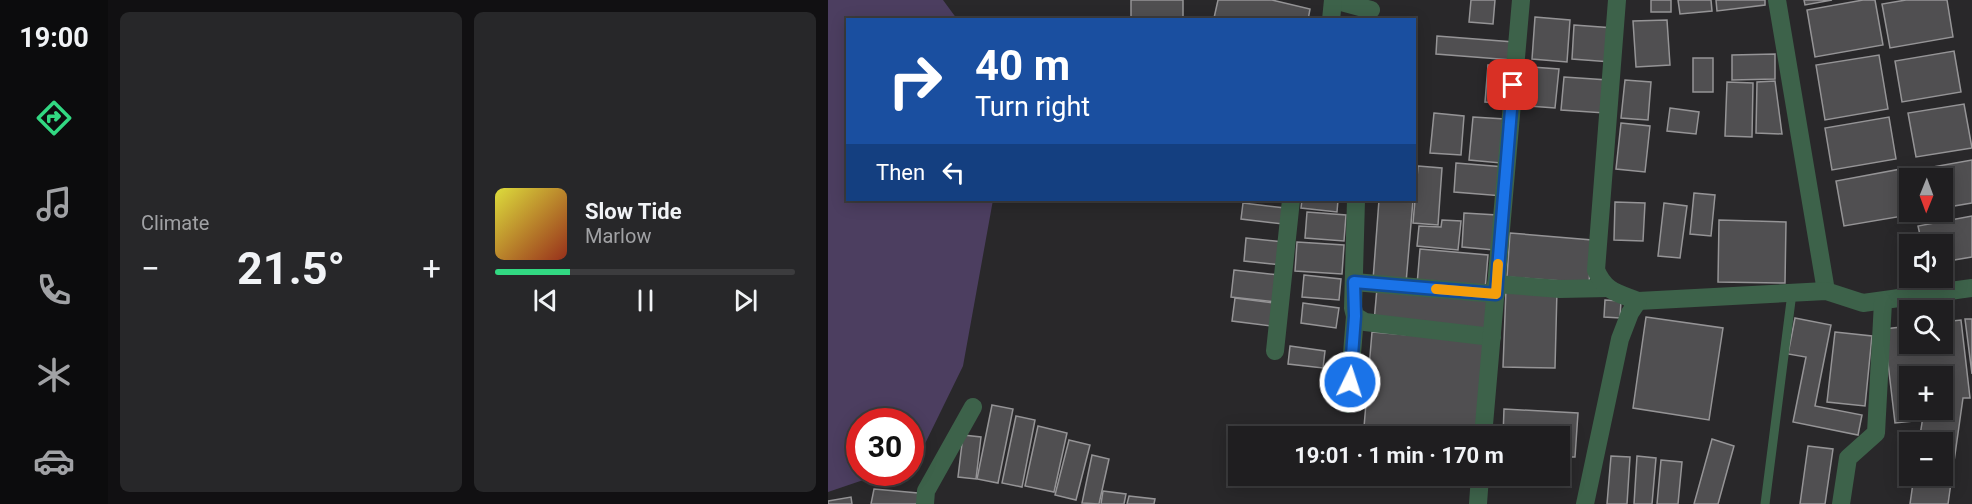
<!DOCTYPE html>
<meta charset="utf-8">
<style>
body{margin:0;font-family:Roboto,sans-serif;background:#272729;color:#f1f3f6;height:100vh;display:flex;flex-direction:column;font-size:22px;white-space:nowrap}
*{box-sizing:border-box;margin:0}
p{font-size:20px;color:#a1a2a5}
.icon{flex:none;width:33px;height:33px;fill:none;stroke:currentColor;stroke-width:2;stroke-linecap:round;stroke-linejoin:round}
.map{position:relative;flex:1;overflow:hidden}
.side{display:flex;flex-direction:column;gap:12px;padding:12px;background:#111012;width:720px}
.side>*{flex:none}
.hud{position:absolute;left:18px;top:18px;width:570px;height:183px;border-radius:0px;box-shadow:0 3px 15px #0003,0 0 0 2px #3c3c3e;background:#1a4fa0;color:#fff;overflow:hidden}
.needle{width:39px;rotate:181deg}
.tools{position:absolute;left:1071px;top:168px;display:grid;gap:12px}
.tools a{display:grid;place-items:center;width:54px;height:54px;border-radius:0px;background:#1f1e20;box-shadow:0 3px 15px #0003,0 0 0 2px #3c3c3e;font-size:30px}
.speed{position:absolute;left:18px;top:408px;display:flex;gap:12px;font-size:30px;font-weight:700;text-align:center}
.speed>*{display:grid;place-content:center;width:78px;height:78px;border-radius:50%;background:#1f1e20;box-shadow:0 3px 15px #0003,0 0 0 2px #3c3c3e;line-height:1}
.speed .limit{border:9px solid #d22;background:#fff;color:#111}
.pin{position:absolute;display:grid;place-items:center;width:51px;height:51px;color:#fff;margin:-26px;border-radius:12px;box-shadow:0 3px 9px #0006}
.me{position:absolute;width:66px;margin:-33px;rotate:4deg;stroke-linejoin:round;filter:drop-shadow(0 0 4px #0008)}
.turn{display:flex;align-items:center;gap:21px;height:126px;padding:0 30px;font-size:27px}
.turn .icon{width:78px;height:78px;stroke-width:2.5}
.turn b{display:block;font-size:42px;line-height:51px}
.then{display:flex;align-items:center;height:57px;padding:0 30px;background:#0003;gap:12px;font-size:22px}
.big{font-size:45px;font-weight:700;line-height:1.1}
.side .widget{flex:1;display:flex;flex-direction:column;justify-content:center;gap:9px;min-width:0;padding:0 21px;border-radius:9px;background:#272729}
.song{display:flex;align-items:center;gap:18px}
.cover{width:72px;height:72px;border-radius:9px;background:linear-gradient(135deg,hsl(60 70% 55%),hsl(10 70% 35%))}
.played{height:6px;border-radius:3px;background:linear-gradient(90deg,#32d882 25%,#3c3c3e 25%)}
.keys{display:flex;justify-content:space-around;direction:ltr}
.heat{display:flex;justify-content:space-between;align-items:center;font-size:33px;direction:ltr}
.side .tiles{flex:1;display:grid;gap:12px;grid-template-columns:repeat(2,1fr)}
.trip{position:absolute;left:400px;top:426px;width:342px;height:60px;border-radius:0px;background:#1f1e20;box-shadow:0 3px 15px #0003,0 0 0 2px #3c3c3e;font-weight:700;line-height:60px;text-align:center}
main{display:flex;flex:1;min-height:0}
.dock{display:flex;flex-direction:column;width:108px;justify-content:space-around;align-items:center;background:#0c0c0d;color:#a1a2a5}
.dock .icon{width:42px;height:42px}
.dock .active{color:#32d882}
.dock b{font-size:27px;color:#f1f3f6}
.map>svg:first-child{display:block}
.green{fill:#4c3e60}
.building{fill:#504f51;stroke:#959496;stroke-width:1.5}
.lines{fill:none;stroke-linecap:round;stroke-linejoin:round}
.lane{stroke:#3d624a;stroke-width:9}
.street{stroke:#3d624a;stroke-width:18}
.route-casing{stroke:#114b97;stroke-width:15}
.route{stroke:#1a73e8;stroke-width:10}
.slow{stroke:#f59e0b;stroke-width:10}
</style>
<main>
<nav class="dock">
<b>19:00</b>
<svg class="icon active" aria-label="directions" viewBox="0 0 24 24"><path d="M12 3l9 9-9 9-9-9zM9 14v-3h6M13 9l2 2-2 2"/></svg>
<svg class="icon" aria-label="music" viewBox="0 0 24 24"><path d="M9 18V5l10-2v13"/><circle cx="6" cy="18" r="3"/><circle cx="16" cy="16" r="3"/></svg>
<svg class="icon" aria-label="phone" viewBox="0 0 24 24"><path d="M5 4h4l2 5-3 2q2 4 5 5l2-3 5 2v4C11 20 4 13 5 4z"/></svg>
<svg class="icon" aria-label="climate" viewBox="0 0 24 24"><path d="M12 3v18M4 7l16 10M4 17L20 7"/></svg>
<svg class="icon" aria-label="car" viewBox="0 0 24 24"><path d="M5 17H2v-5l4-1 3-4h7l3 4 3 1v5h-3M9 17h6M6 11h13"/><circle cx="7" cy="17" r="2"/><circle cx="17" cy="17" r="2"/></svg>
</nav>
<section class="side">
<div class="tiles">
<div class="widget"><p>Climate</p>
<div class="heat"><a>−</a><b class="big">21.5°</b><a>+</a></div>
</div>
<div class="widget">
<div class="song"><i class="cover"></i><div><b>Slow Tide</b><p>Marlow</p></div></div>
<div class="played"></div>
<div class="keys"><svg class="icon" aria-label="previous" viewBox="0 0 24 24"><path d="M18 5L8 12l10 7zM5 5v14"/></svg><svg class="icon" aria-label="pause" viewBox="0 0 24 24"><path d="M8 5v14M16 5v14"/></svg><svg class="icon" aria-label="next" viewBox="0 0 24 24"><path d="M6 5l10 7-10 7zM19 5v14"/></svg></div>
</div>
</div>
</section>
<div class="map">
<svg width="1144" height="504" viewBox="0 0 1144 504">
<rect width="100%" height="100%" fill="#29282a"/>
<path class="green" d="M 0,0 L 115,0 L 129,19 L 20,20 L 20,200 L 165,200 L 135,366 L 88,462 L 83,463 L 82,422 L 32,422 L 32,472 L 56,473 L 0,492 Z"/>
<g class="building">
<rect x="303" y="0" width="52" height="20"/>
<path d="M 390,0 L 444,0 L 482,9 L 480,20 L 393,20 L 386,18 Z"/>
<path d="M 643,0 L 667,0 L 665,24 L 641,22 Z"/>
<rect x="823" y="0" width="20" height="12"/>
<path d="M 850,0 L 883,0 L 884,11 L 852,14 Z"/>
<path d="M 888,0 L 937,0 L 937,5 L 889,11 Z"/>
<path d="M 976,0 L 1004,0 L 977,5 Z"/>
<path d="M 1035,0 L 1047,0 L 1055,45 L 987,57 L 979,10 Z"/>
<path d="M 1078,0 L 1119,0 L 1125,37 L 1062,48 L 1054,4 Z"/>
<path d="M 707,17 L 742,20 L 739,62 L 704,59 Z"/>
<path d="M 839,20 L 842,65 L 808,67 L 805,21 Z"/>
<path d="M 746,25 L 786,28 L 783,62 L 744,59 Z"/>
<path d="M 609,36 L 686,42 L 684,60 L 608,54 Z"/>
<path d="M 1126,51 L 1133,92 L 1074,102 L 1067,61 Z"/>
<path d="M 947,54 L 947,79 L 904,80 L 904,55 Z"/>
<path d="M 1051,55 L 1060,109 L 997,120 L 988,65 Z"/>
<rect x="865" y="58" width="20" height="34"/>
<path d="M 660,65 L 683,67 L 680,103 L 657,102 Z"/>
<path d="M 704,67 L 731,69 L 727,108 L 701,106 Z"/>
<path d="M 736,77 L 780,80 L 777,113 L 733,110 Z"/>
<path d="M 797,80 L 823,82 L 820,120 L 793,118 Z"/>
<path d="M 947,81 L 954,134 L 928,133 L 929,82 Z"/>
<path d="M 899,82 L 925,83 L 924,137 L 897,136 Z"/>
<path d="M 1136,104 L 1144,148 L 1088,157 L 1080,113 Z"/>
<path d="M 842,108 L 871,112 L 868,134 L 839,131 Z"/>
<path d="M 606,113 L 636,116 L 633,155 L 602,153 Z"/>
<path d="M 645,117 L 677,119 L 673,163 L 641,160 Z"/>
<path d="M 1061,117 L 1068,159 L 1004,170 L 997,128 Z"/>
<path d="M 793,123 L 822,126 L 817,172 L 788,169 Z"/>
<path d="M 1144,160 L 1144,203 L 1114,208 L 1114,178 L 1084,178 L 1082,171 Z"/>
<path d="M 628,163 L 677,167 L 675,196 L 626,192 Z"/>
<path d="M 590,166 L 614,168 L 610,225 L 585,223 Z"/>
<path d="M 1073,169 L 1081,215 L 1016,226 L 1008,181 Z"/>
<path d="M 866,193 L 887,195 L 883,236 L 862,234 Z"/>
<path d="M 474,200 L 510,200 L 509,212 L 473,208 Z"/>
<path d="M 551,200 L 585,200 L 578,283 L 545,280 Z"/>
<path d="M 787,202 L 817,203 L 815,241 L 786,240 Z"/>
<path d="M 415,203 L 457,208 L 455,224 L 413,219 Z"/>
<path d="M 836,203 L 859,206 L 852,258 L 830,256 Z"/>
<path d="M 479,212 L 518,215 L 516,241 L 477,238 Z"/>
<path d="M 636,213 L 669,215 L 666,250 L 634,247 Z"/>
<path d="M 1144,216 L 1144,257 L 1114,262 L 1114,244 L 1094,244 L 1090,226 Z"/>
<path d="M 614,220 L 633,221 L 630,250 L 589,246 L 591,226 L 613,227 Z"/>
<path d="M 891,220 L 958,222 L 957,283 L 890,282 Z"/>
<path d="M 682,233 L 764,240 L 761,283 L 679,277 Z"/>
<path d="M 418,238 L 456,242 L 454,265 L 416,261 Z"/>
<path d="M 469,242 L 516,245 L 514,274 L 467,271 Z"/>
<path d="M 592,249 L 660,255 L 657,290 L 589,285 Z"/>
<path d="M 406,270 L 452,275 L 449,302 L 403,297 Z"/>
<path d="M 476,275 L 513,279 L 511,300 L 474,297 Z"/>
<path d="M 549,288 L 661,299 L 657,333 L 546,322 Z"/>
<path d="M 678,289 L 729,290 L 727,368 L 675,367 Z"/>
<path d="M 407,298 L 446,303 L 443,326 L 404,321 Z"/>
<path d="M 777,300 L 793,301 L 792,318 L 776,317 Z"/>
<path d="M 475,303 L 511,308 L 508,328 L 473,323 Z"/>
<path d="M 818,317 L 895,328 L 881,420 L 805,408 Z"/>
<path d="M 967,318 L 1003,325 L 987,406 L 1034,415 L 1030,435 L 965,422 L 978,357 L 960,354 Z"/>
<path d="M 1137,319 L 1144,319 L 1144,374 Z"/>
<path d="M 1133,320 L 1142,398 L 1135,398 L 1120,504 L 1082,504 L 1086,476 L 1114,476 L 1114,442 L 1091,442 L 1096,410 L 1114,410 L 1114,376 L 1082,376 L 1082,410 L 1085,421 L 1067,423 L 1056,329 L 1082,326 L 1082,344 L 1114,344 L 1114,322 Z"/>
<path d="M 544,332 L 656,341 L 648,436 L 536,427 Z"/>
<path d="M 1007,332 L 1044,336 L 1037,406 L 999,402 Z"/>
<path d="M 462,346 L 497,351 L 495,368 L 460,364 Z"/>
<path d="M 164,405 L 185,409 L 170,483 L 149,479 Z"/>
<path d="M 676,409 L 750,413 L 747,457 L 732,457 L 732,436 L 675,436 Z"/>
<path d="M 188,416 L 207,420 L 194,487 L 174,483 Z"/>
<path d="M 210,426 L 239,433 L 226,492 L 197,486 Z"/>
<path d="M 135,435 L 153,437 L 148,479 L 130,477 Z"/>
<path d="M 884,439 L 906,446 L 890,504 L 866,504 Z"/>
<path d="M 241,440 L 262,445 L 248,500 L 227,495 Z"/>
<path d="M 980,446 L 1005,449 L 997,504 L 972,504 Z"/>
<path d="M 264,455 L 281,459 L 271,504 L 254,503 Z"/>
<path d="M 783,456 L 802,457 L 799,504 L 779,504 Z"/>
<path d="M 809,456 L 828,458 L 824,504 L 806,504 Z"/>
<path d="M 833,460 L 854,462 L 850,504 L 829,504 Z"/>
<path d="M 46,489 L 90,493 L 93,504 L 43,504 Z"/>
<path d="M 275,491 L 298,494 L 296,504 L 273,504 Z"/>
<path d="M 301,496 L 327,499 L 326,504 L 299,504 Z"/>
<path d="M 23,497 L 24,504 L 0,504 L 0,501 Z"/>
</g>
<g class="lines">
<path class="lane" d="M 937,504 L 964,293"/>
<g class="street">
<path d="M 506,0 L 543,10"/>
<path d="M 949,0 L 998,291"/>
<path d="M 503,20 L 505,0"/>
<path d="M 528,200 L 525,308 L 527,316 L 537,322 L 664,337"/>
<path d="M 526,282 L 668,294"/>
<path d="M 668,284 L 732,289 L 780,288"/>
<path d="M 810,301 L 998,291 L 1035,303 L 1144,288"/>
<path d="M 447,351 L 463,200"/>
<path d="M 520,404 L 527,316"/>
<path d="M 655,436 L 693,0"/>
<path d="M 97,504 L 98,491 L 145,407"/>
<path d="M 650,504 L 652,476"/>
<path d="M 757,504 L 792,339 L 802,313 L 810,301 C 790,293 777,292 768,270 L 789,0"/>
<path d="M 1013,504 L 1020,458 L 1048,433 L 1055,302"/>
</g>
</g>
<g class="lines">
<defs>
<path id="route" d="M 522,382 L 527,316 L 526,282 L 668,294 L 685,85"/>
</defs>
<use href="#route" class="route-casing"/>
<use href="#route" class="route"/>
<path class="slow" d="M 608,289 L 668,294 L 670,264"/>
</g>
</svg>
<div class="tools">
<a><svg class="needle" viewBox="-14 -14 28 28"><path d="M0-13l5 13h-10z" fill="#e53935"/><path d="M0 13l5-13h-10z" fill="#a1a2a5"/></svg></a>
<a><svg class="icon" aria-label="sound" viewBox="0 0 24 24"><path d="M4 9h4l5-4v14l-5-4H4zM17 9q2 3 0 6"/></svg></a>
<a><svg class="icon" aria-label="search" viewBox="0 0 24 24"><circle cx="10" cy="10" r="6"/><path d="M15 15l6 6"/></svg></a>
<a>+</a>
<a>−</a>
</div>
<div class="speed"><div class="limit">30</div></div>
<div class="pin" style="left:685px;top:85px;background:#d93025"><svg class="icon" aria-label="arrive" viewBox="0 0 24 24"><path d="M6 21V4h12l-3 4 3 4H6"/></svg></div>
<svg class="me" style="left:522px;top:382px" viewBox="-20 -20 40 40"><circle r="17" fill="#1a73e8" stroke="#fff" stroke-width="3"/><path d="M0-11L8 9 0 5-8 9z" fill="#fff"/></svg>
<div class="trip">19:01 · 1 min · 170 m</div>
<div class="hud">
<div class="turn"><svg class="icon" aria-label="right" viewBox="0 0 24 24"><path d="M7 20v-9h11M14 6l5 5-5 5"/></svg><div><b>40 m</b>Turn right</div></div>
<div class="then">Then<svg class="icon" aria-label="left" viewBox="0 0 24 24"><path d="M17 20v-9H6M10 6l-5 5 5 5"/></svg></div>
</div>
</div>
</main>
